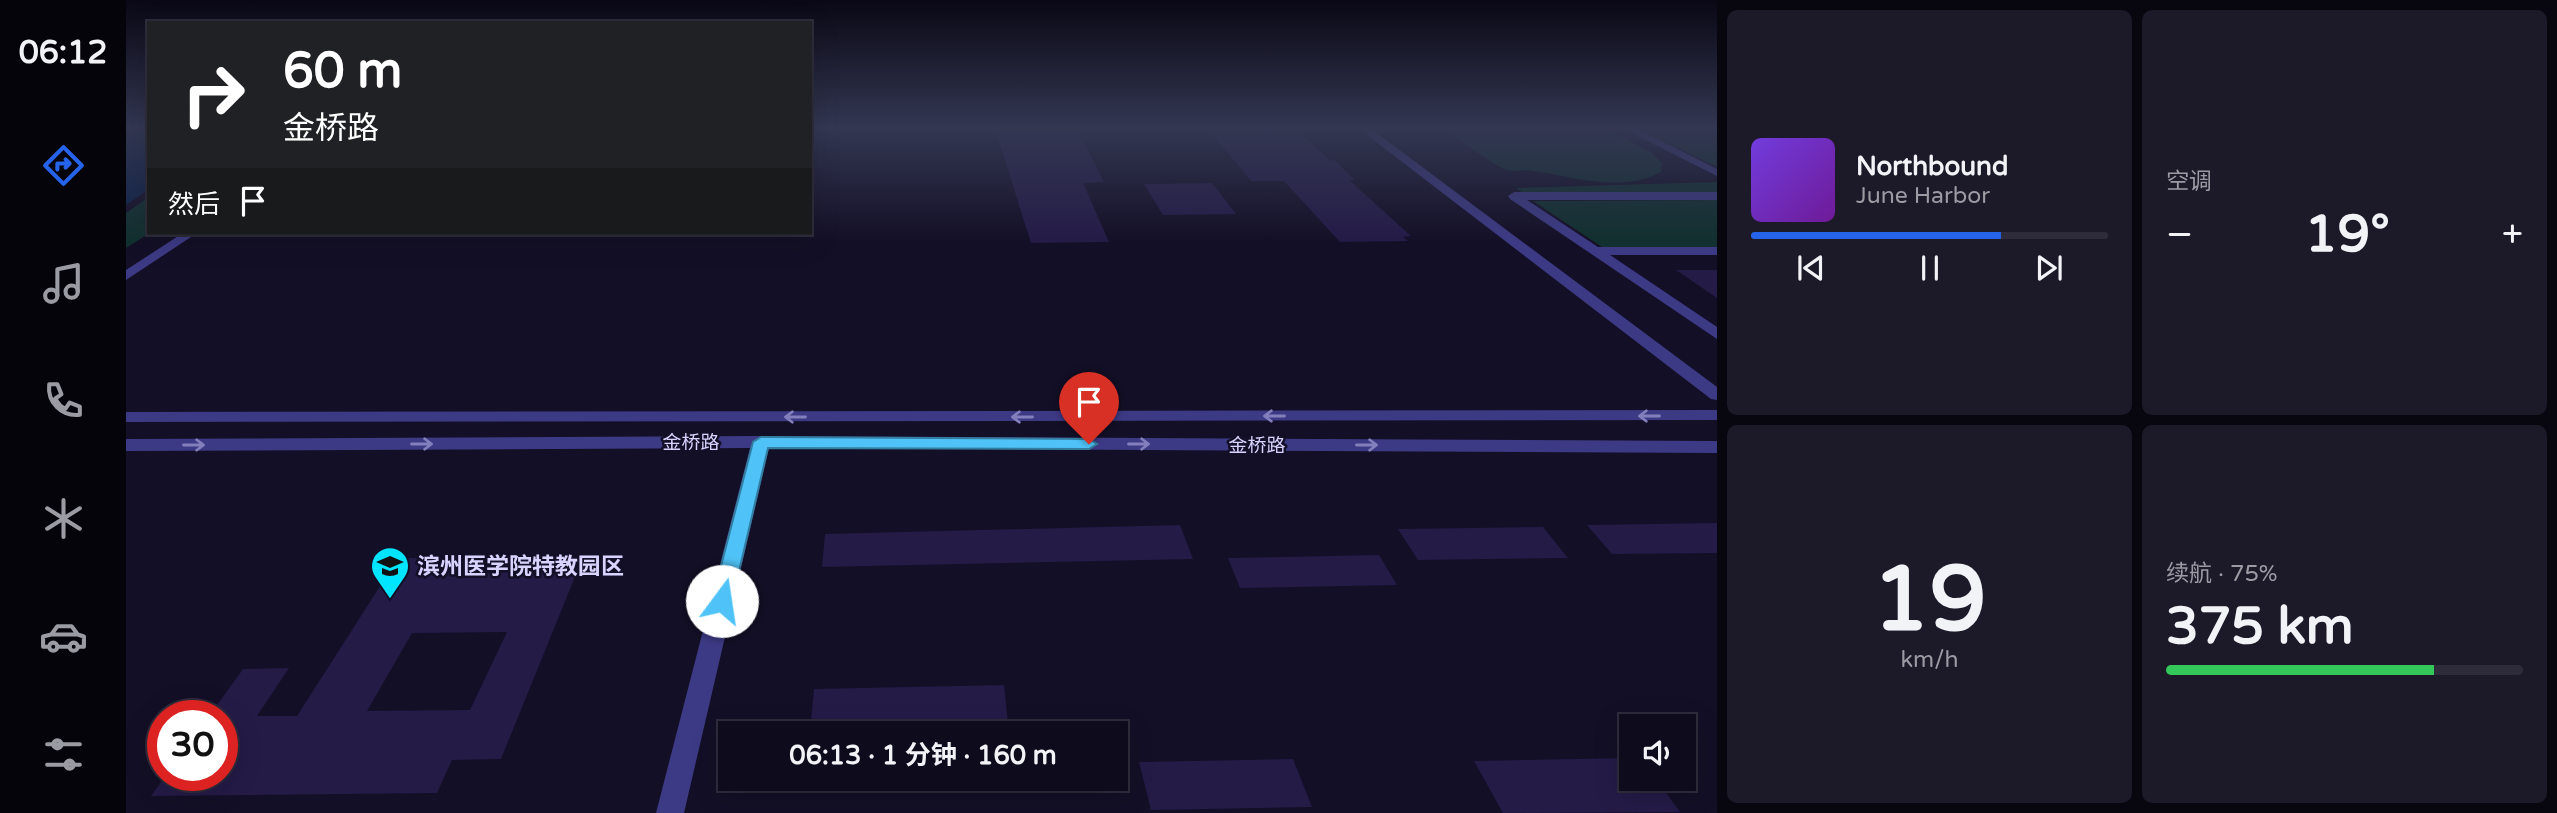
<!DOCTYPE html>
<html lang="zh">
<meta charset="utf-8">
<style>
body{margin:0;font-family:"Varela Round","Noto Sans SC",sans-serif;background:#1c1929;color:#f1f3f6;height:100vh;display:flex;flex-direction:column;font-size:26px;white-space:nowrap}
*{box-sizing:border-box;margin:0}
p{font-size:23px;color:#9b9ba3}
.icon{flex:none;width:38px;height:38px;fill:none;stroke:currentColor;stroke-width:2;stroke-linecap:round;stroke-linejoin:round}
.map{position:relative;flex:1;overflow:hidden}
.side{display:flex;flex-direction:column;gap:10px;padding:10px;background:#08060f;width:840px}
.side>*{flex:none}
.top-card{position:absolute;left:21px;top:21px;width:665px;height:214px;border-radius:0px;box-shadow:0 7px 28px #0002,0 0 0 2px #2e2b3b;background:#202124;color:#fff;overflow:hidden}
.buttons{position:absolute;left:1493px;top:714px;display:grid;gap:14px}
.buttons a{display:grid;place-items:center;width:77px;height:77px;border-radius:0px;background:#0e0b1c;box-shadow:0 7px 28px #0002,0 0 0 2px #2e2b3b;font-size:35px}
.speed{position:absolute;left:21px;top:700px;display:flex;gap:14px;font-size:35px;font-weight:700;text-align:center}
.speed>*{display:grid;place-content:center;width:91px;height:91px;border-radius:50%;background:#0e0b1c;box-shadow:0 7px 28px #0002,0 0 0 2px #2e2b3b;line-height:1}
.speed .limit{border:10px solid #d22;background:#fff;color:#111}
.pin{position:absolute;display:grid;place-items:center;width:60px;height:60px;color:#fff;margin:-72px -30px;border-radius:50% 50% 50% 0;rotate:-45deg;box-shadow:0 0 7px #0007}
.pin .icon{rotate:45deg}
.me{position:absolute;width:77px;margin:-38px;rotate:14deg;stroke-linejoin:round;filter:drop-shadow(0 0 5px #0008)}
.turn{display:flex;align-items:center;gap:24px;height:147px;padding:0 21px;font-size:32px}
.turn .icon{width:91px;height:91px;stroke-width:2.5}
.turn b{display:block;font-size:49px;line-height:60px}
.then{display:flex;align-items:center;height:66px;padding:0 21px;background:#0003;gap:14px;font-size:26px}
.big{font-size:52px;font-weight:700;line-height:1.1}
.side .card{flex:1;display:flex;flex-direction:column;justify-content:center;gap:10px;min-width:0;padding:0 24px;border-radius:10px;background:#1c1929}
.side .dial{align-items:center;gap:0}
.dial b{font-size:91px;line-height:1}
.song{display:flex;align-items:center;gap:21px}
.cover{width:84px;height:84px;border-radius:10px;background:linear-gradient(135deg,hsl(260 70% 55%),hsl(280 70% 35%))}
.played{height:7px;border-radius:4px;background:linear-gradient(90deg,#2563eb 70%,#2e2b3b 70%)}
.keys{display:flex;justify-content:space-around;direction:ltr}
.heat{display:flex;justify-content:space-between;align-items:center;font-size:38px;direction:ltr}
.charge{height:10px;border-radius:5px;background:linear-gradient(90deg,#34c759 75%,#2e2b3b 0)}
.side .tiles{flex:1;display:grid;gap:10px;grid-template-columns:repeat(2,1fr)}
.trip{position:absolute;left:592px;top:721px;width:410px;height:70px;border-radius:0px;background:#0e0b1c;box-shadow:0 7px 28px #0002,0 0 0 2px #2e2b3b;font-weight:700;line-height:70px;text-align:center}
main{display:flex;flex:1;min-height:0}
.menu{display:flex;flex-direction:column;width:126px;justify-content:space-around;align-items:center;background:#06040b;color:#9b9ba3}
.menu .icon{width:49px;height:49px}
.menu .on{color:#2563eb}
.menu b{font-size:32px;color:#f1f3f6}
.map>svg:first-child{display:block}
.green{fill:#12302f}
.water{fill:#0c2248}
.building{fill:#241b47;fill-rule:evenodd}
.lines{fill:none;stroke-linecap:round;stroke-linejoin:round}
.minor{fill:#3d3a85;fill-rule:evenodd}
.oneway{stroke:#837fbc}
.route{fill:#4fc3f7;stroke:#337fa1;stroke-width:2}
.labels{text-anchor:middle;stroke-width:5;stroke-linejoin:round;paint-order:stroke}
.street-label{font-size:19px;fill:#d9d4ff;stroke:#130f26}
.near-poi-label{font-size:23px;font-weight:bold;fill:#d9d4ff;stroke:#130f26;text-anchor:start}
</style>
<main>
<nav class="menu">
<b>06:12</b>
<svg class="icon on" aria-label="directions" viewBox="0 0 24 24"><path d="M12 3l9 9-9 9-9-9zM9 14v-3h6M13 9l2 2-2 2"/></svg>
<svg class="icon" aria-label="music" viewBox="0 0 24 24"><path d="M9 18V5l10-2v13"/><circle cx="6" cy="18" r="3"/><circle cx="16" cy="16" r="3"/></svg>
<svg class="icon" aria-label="phone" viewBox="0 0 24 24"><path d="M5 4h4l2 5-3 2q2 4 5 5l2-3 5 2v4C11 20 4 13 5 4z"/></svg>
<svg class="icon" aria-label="climate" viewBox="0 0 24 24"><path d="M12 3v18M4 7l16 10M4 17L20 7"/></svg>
<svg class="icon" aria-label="car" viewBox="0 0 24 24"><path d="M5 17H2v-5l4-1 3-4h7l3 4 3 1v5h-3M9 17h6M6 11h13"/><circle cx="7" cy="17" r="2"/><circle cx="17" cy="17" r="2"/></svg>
<svg class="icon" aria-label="filters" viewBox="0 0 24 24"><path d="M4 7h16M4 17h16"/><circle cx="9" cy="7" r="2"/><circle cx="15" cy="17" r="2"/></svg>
</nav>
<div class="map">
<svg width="1591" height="813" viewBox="0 0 1591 813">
<rect width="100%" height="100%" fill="#130f26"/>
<g class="green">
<path d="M 1318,128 L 1479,128 L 1526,153 L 1536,163 L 1535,172 C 1494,194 1446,176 1403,170 C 1396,170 1387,172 1381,170 C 1368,166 1332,138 1318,128 Z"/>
<path d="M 1511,128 L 1591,128 L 1591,167 Z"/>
<path d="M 1591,182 L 1591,192 L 1397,193 L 1390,188 Z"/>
<path d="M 23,197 L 24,233 L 0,248 L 0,213 Z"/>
<path d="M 1591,200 L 1591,248 L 1476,247 L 1407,201 Z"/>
</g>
<path class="water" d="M 23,128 L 23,189 L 0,205 L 0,138 Z"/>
<g class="building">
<path d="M 1170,128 L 1204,161 L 1208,160 L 1229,180 L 1223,180 L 1285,236 L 1277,237 L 1282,241 L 1214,242 L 1158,181 L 1125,181 L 1082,129 Z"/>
<path d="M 952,131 L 978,182 L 957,183 L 983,242 L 905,243 L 870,132 Z"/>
<path d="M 1086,183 L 1110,214 L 1037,215 L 1018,184 Z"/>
<path d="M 1550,270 L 1591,270 L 1591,298 Z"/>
<path d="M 1591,523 L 1591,553 L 1486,554 L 1461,525 Z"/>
<path d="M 1054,525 L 1067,559 L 696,567 L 699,534 Z"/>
<path d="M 1417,527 L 1442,558 L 1292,560 L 1272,529 Z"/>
<path d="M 1253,555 L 1271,585 L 1114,588 L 1102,558 Z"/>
<path d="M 457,557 L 375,759 L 326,760 L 311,793 L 25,796 L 40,775 L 96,775 L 96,716 L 83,716 L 117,669 L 163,668 L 131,716 L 171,716 L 272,558 ZM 381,632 L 344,710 L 241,711 L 286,633 Z"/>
<path d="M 878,685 L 883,733 L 684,733 L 688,689 Z"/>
<path d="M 1505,758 L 1505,779 L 1530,779 L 1554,812 L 1377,813 L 1348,761 Z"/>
<path d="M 1167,759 L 1186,807 L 1025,810 L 1013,762 Z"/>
</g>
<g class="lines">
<g class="minor">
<path d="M 1232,128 L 1244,128 L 1591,387 L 1591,400 L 1585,399 Z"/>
<path d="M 1496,128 L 1510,128 L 1591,169 L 1591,176 Z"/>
<path d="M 1388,192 L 1591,192 L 1591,200 L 1401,200 L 1472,247 L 1591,247 L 1591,255 L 1484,255 L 1591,327 L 1591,339 L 1384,199 L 1382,196 Z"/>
<path d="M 57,233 L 71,233 L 0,280 L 0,270 Z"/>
<path d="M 1591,410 L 1591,420 L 0,422 L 0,412 Z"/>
<path d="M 635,436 L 1591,441 L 1591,453 L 643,448 L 558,813 L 530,813 L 624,448 L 0,451 L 0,439 Z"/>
</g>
</g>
<defs><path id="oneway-shaft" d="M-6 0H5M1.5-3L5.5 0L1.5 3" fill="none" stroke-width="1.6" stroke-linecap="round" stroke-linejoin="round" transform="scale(1.75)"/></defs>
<g class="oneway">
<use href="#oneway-shaft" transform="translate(1148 416) rotate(180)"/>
<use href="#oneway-shaft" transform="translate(1523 416) rotate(180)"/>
<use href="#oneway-shaft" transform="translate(669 417) rotate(180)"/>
<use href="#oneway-shaft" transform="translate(896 417) rotate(180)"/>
<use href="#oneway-shaft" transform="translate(296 444)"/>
<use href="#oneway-shaft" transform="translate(1013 444)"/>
<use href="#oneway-shaft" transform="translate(68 445)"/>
<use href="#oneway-shaft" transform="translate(1241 445)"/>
</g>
<linearGradient id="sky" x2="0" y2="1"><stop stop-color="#0a0815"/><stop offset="0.53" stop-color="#333752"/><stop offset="1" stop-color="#333752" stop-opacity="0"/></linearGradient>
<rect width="1591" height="242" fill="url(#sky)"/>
<path class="route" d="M 635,437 L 963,439 L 971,444 L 963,449 L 642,448 L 606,601 L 603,607 L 596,609 L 589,607 L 586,601 L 627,442 Z"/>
<defs>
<symbol id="school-pin" viewBox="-11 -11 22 30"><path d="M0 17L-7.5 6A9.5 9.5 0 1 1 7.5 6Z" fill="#00e5ff" stroke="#130f26"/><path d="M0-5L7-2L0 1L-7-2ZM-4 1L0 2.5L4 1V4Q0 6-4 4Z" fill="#111"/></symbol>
</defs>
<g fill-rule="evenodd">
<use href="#school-pin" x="242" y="544" width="44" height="60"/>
</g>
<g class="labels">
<g class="street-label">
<text x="565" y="449">金桥路</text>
<text x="1131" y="452">金桥路</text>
</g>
<g class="near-poi-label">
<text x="291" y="574">滨州医学院特教园区</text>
</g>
</g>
</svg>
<div class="buttons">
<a><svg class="icon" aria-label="sound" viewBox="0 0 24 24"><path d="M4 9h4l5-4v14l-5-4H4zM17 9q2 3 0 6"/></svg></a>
</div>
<div class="speed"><div class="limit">30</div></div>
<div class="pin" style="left:963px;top:444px;background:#d93025"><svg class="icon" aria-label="arrive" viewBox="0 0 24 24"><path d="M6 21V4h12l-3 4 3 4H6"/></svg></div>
<svg class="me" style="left:596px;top:601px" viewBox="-20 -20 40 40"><circle r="19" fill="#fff"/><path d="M0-13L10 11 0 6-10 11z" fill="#4fc3f7"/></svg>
<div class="trip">06:13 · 1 分钟 · 160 m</div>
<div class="top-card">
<div class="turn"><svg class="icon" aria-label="right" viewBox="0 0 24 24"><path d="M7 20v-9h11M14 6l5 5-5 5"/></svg><div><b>60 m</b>金桥路</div></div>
<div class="then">然后<svg class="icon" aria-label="arrive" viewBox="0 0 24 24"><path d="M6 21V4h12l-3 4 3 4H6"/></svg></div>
</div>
</div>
<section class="side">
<div class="tiles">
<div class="card">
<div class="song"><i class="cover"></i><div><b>Northbound</b><p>June Harbor</p></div></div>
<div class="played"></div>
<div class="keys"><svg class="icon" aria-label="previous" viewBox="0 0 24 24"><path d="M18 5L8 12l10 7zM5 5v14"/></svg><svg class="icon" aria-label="pause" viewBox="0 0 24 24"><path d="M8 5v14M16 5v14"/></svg><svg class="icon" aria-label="next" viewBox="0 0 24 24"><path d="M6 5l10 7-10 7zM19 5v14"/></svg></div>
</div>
<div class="card"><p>空调</p>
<div class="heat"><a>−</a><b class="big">19°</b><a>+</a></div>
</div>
<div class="card dial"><b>19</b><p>km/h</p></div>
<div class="card"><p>续航 · 75%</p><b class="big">375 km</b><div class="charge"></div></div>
</div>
</section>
</main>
